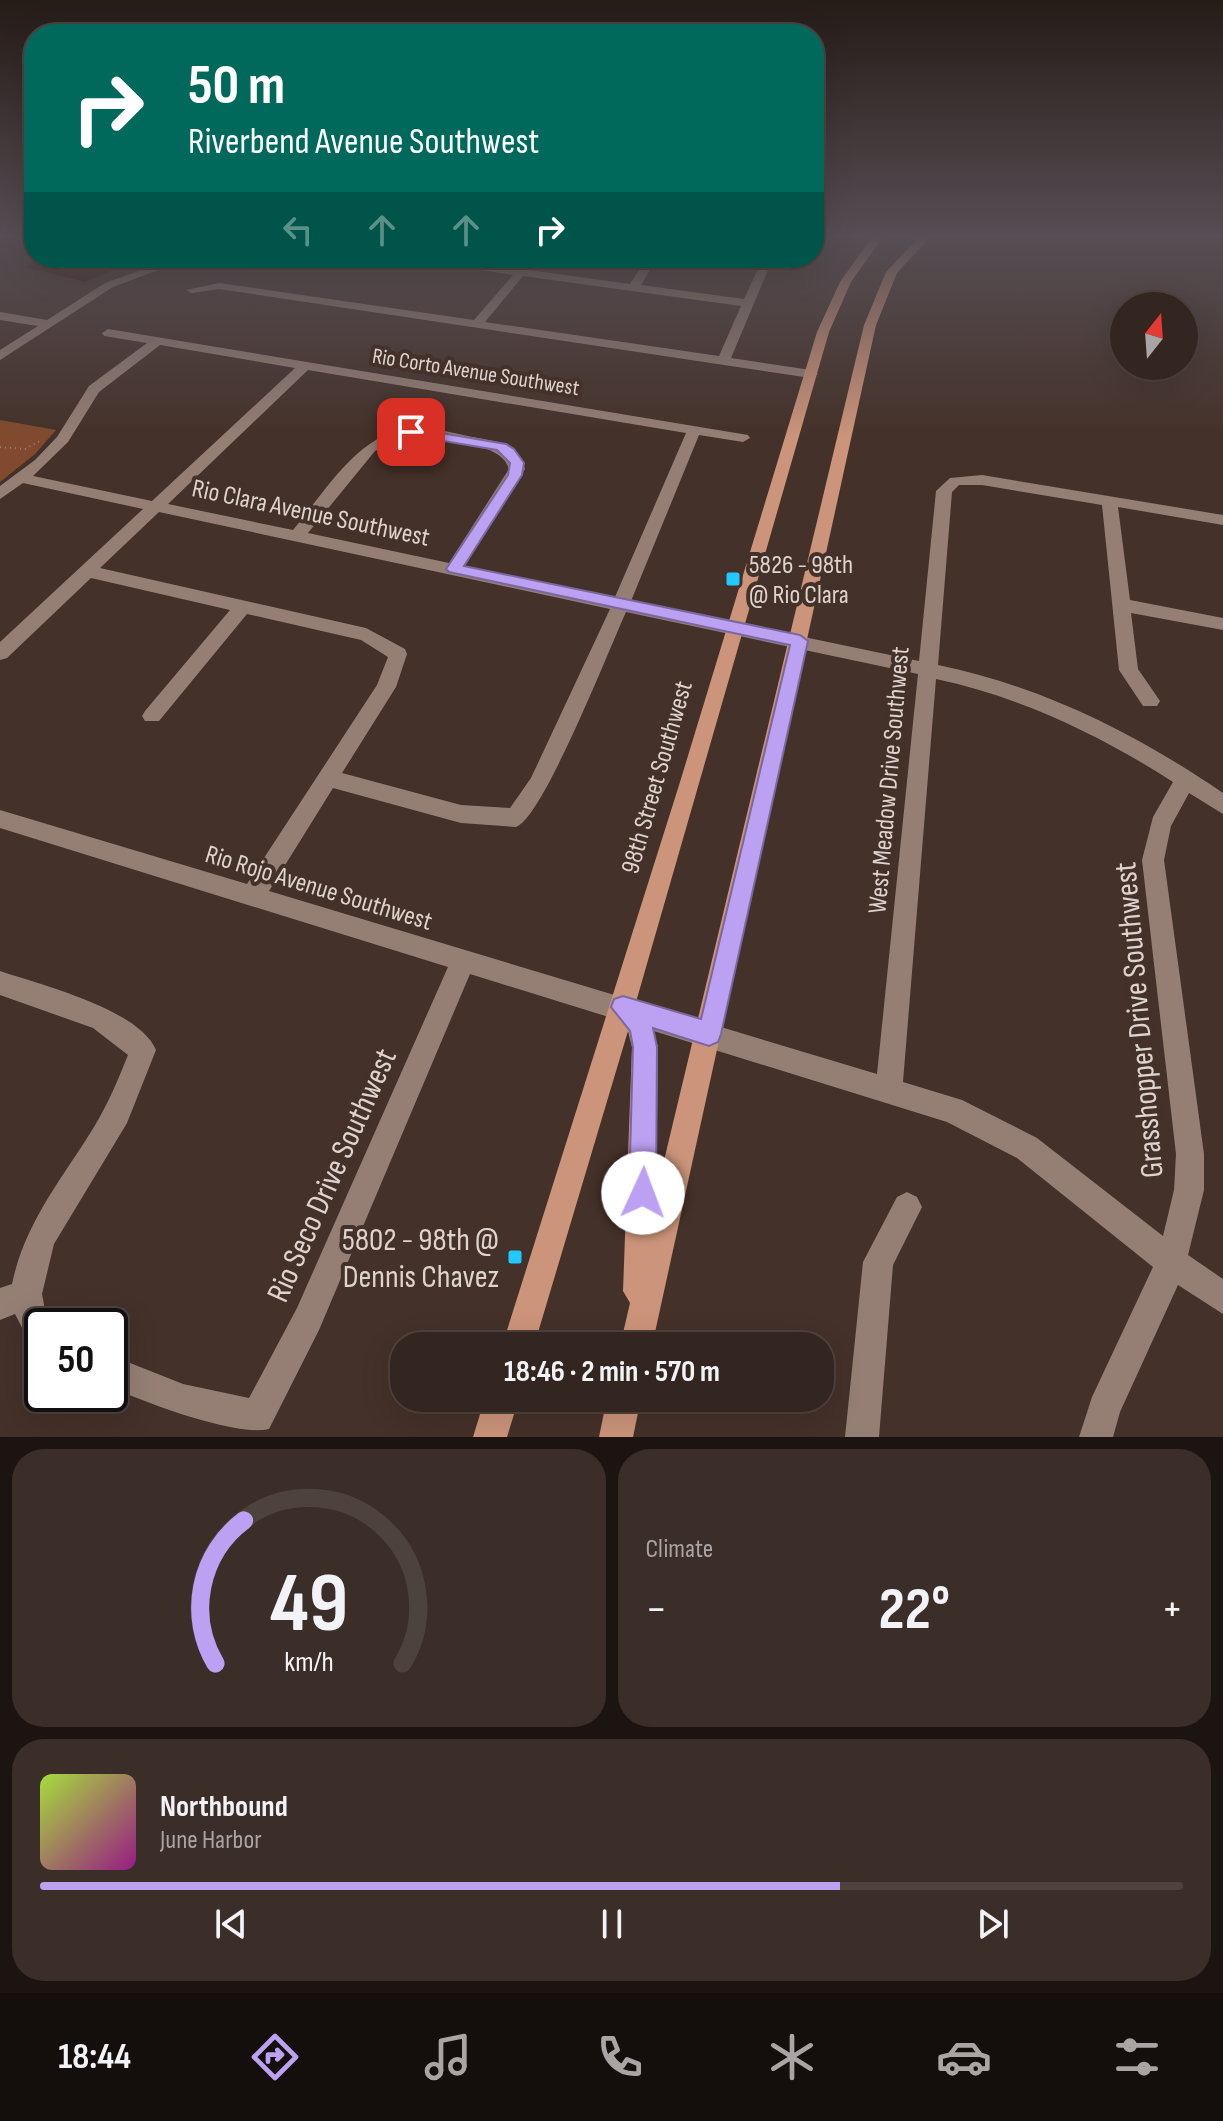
<!DOCTYPE html>
<meta charset="utf-8">
<style>
body{margin:0;font-family:"Sofia Sans Condensed",sans-serif;background:#3b2d28;color:#f1f3f6;height:100vh;display:flex;flex-direction:column;font-size:30px;white-space:nowrap}
*{box-sizing:border-box;margin:0}
p{font-size:26px;color:#a9a5a4}
.icon{flex:none;width:44px;height:44px;fill:none;stroke:currentColor;stroke-width:2;stroke-linecap:round;stroke-linejoin:round}
.map{position:relative;height:1437px;overflow:hidden}
.details{display:flex;flex-direction:column;gap:12px;padding:12px;background:#1c1411;flex:1}
.details>*{flex:none}
.banner{position:absolute;left:24px;top:24px;width:800px;height:244px;border-radius:32px;box-shadow:0 8px 32px #0002,0 0 0 2px #4e423d;background:#00695c;color:#fff;overflow:hidden}
.needle{width:52px;rotate:17deg}
.controls{position:absolute;left:1110px;top:292px;display:grid;gap:16px}
.controls a{display:grid;place-items:center;width:88px;height:88px;border-radius:50%;background:#33251f;box-shadow:0 8px 32px #0002,0 0 0 2px #4e423d;font-size:40px}
.speed{position:absolute;left:24px;top:1308px;display:flex;gap:16px;font-size:40px;font-weight:700;text-align:center}
.speed>*{display:grid;place-content:center;width:104px;height:104px;border-radius:50%;background:#33251f;box-shadow:0 8px 32px #0002,0 0 0 2px #4e423d;line-height:1}
.speed .limit{border:4px solid #111;border-radius:12px;background:#fff;color:#111}
.pin{position:absolute;display:grid;place-items:center;width:68px;height:68px;color:#fff;margin:-34px;border-radius:16px;box-shadow:0 4px 12px #0006}
.me{position:absolute;width:88px;margin:-44px;rotate:2deg;stroke-linejoin:round;filter:drop-shadow(0 0 6px #0008)}
.turn{display:flex;align-items:center;gap:28px;height:168px;padding:0 32px;font-size:36px}
.turn .icon{width:104px;height:104px;stroke-width:2.5}
.turn b{display:block;font-size:56px;line-height:68px}
.lanes{display:flex;align-items:center;height:76px;padding:0 32px;background:#0003;justify-content:center;gap:40px;direction:ltr}
.lanes .off{opacity:.35}
.big{font-size:60px;font-weight:700;line-height:1.1}
.details .card{flex:1;display:flex;flex-direction:column;justify-content:center;gap:12px;min-width:0;padding:0 28px;border-radius:32px;background:#3b2d28}
.details .dial{align-items:center;gap:0}
.dial svg{height:208px;overflow:visible;fill:none;stroke:#4e423d;stroke-width:7;stroke-linecap:round;text-anchor:middle}
.dial text{fill:#f1f3f6;stroke:none}
.song{display:flex;align-items:center;gap:24px}
.cover{width:96px;height:96px;border-radius:12px;background:linear-gradient(135deg,hsl(80 70% 55%),hsl(310 70% 35%))}
.played{height:8px;border-radius:4px;background:linear-gradient(90deg,#bca0f2 70%,#4e423d 70%)}
.keys{display:flex;justify-content:space-around;direction:ltr}
.heat{display:flex;justify-content:space-between;align-items:center;font-size:44px;direction:ltr}
.details .tiles{flex:1;display:grid;gap:12px;grid-template-columns:1fr 1fr}
.card:last-child{grid-column:span 2}
.trip{position:absolute;left:390px;top:1332px;width:444px;height:80px;border-radius:32px;background:#33251f;box-shadow:0 8px 32px #0002,0 0 0 2px #4e423d;font-weight:700;line-height:80px;text-align:center}
.menu{display:flex;height:128px;justify-content:space-around;align-items:center;background:#140f0c;color:#a9a5a4}
.menu .icon{width:56px;height:56px}
.menu .active{color:#bca0f2}
.menu b{font-size:36px;color:#f1f3f6}
.map>svg:first-child{display:block}
.green{fill:#814a2e}
.water{fill:#370f00}
.lines{fill:none;stroke-linecap:round;stroke-linejoin:round}
.path{stroke:#91817b;stroke-width:2;stroke-dasharray:1 4;stroke-linecap:butt}
.minor{fill:#957f75;fill-rule:evenodd}
.major{fill:#cc947a;fill-rule:evenodd}
.route{fill:#bca0f2;stroke:#7a689d;stroke-width:2}
.poi-dot{fill:#22c9fe;stroke:#443129;stroke-width:3}
.labels{text-anchor:middle;stroke-width:8;stroke-linejoin:round;paint-order:stroke}
.far-street-label{font-size:22px;fill:#dfd3ce;stroke:#443129}
.street-label{font-size:26px;fill:#dfd3ce;stroke:#443129}
.poi-label{font-size:26px;fill:#dfd3ce;stroke:#443129;text-anchor:start}
.near-street-label{font-size:32px;fill:#dfd3ce;stroke:#443129}
.near-poi-label{font-size:32px;fill:#dfd3ce;stroke:#443129;text-anchor:end}
</style>
<div class="map">
<svg width="1223" height="1437" viewBox="0 0 1223 1437">
<rect width="100%" height="100%" fill="#443129"/>
<path class="green" d="M 0,420 L 56,430 L 35,454 L 0,482 Z"/>
<path class="water" d="M 42,258 L 141,258 L 85,282 L 25,267 Z"/>
<g class="lines">
<path class="path" d="M 0,447 L 25,449 L 42,440"/>
<g class="minor">
<path d="M 175,258 L 190,258 L 113,287 L 0,360 L 0,350 L 38,326 L 0,320 L 0,312 L 47,320 L 105,283 Z"/>
<path d="M 407,258 L 437,258 L 518,269 L 527,258 L 538,258 L 529,270 L 630,284 L 647,258 L 657,258 L 641,285 L 744,299 L 763,258 L 773,258 L 731,358 L 811,370 L 818,374 L 811,378 L 219,289 L 192,293 L 186,290 L 219,283 L 474,320 L 513,275 ZM 523,276 L 741,306 L 719,356 L 485,322 Z"/>
<path d="M 108,329 L 748,435 L 750,438 L 743,442 L 699,435 L 631,601 L 919,661 L 936,491 L 950,478 L 982,475 L 1223,515 L 1223,525 L 1118,507 L 1130,600 L 1223,618 L 1223,630 L 1131,613 L 1138,669 L 1160,701 L 1157,706 L 1143,706 L 1119,670 L 1102,505 L 982,485 L 959,485 L 952,492 L 938,665 C 1041,686 1137,734 1223,793 L 1223,814 L 1189,793 L 1171,826 L 1164,860 L 1204,1154 L 1204,1190 L 1188,1255 L 1223,1279 L 1223,1314 L 1178,1285 L 1120,1412 L 1113,1437 L 1079,1437 L 1092,1397 L 1153,1267 L 1017,1158 L 947,1122 L 470,974 L 319,1330 L 269,1429 C 235,1437 145,1402 110,1387 L 110,1355 L 183,1384 L 249,1398 L 297,1308 L 448,967 L 0,828 L 0,810 L 247,884 L 377,685 L 388,657 L 361,640 L 247,614 L 159,721 L 145,721 L 142,716 L 145,711 L 230,610 L 91,578 L 7,658 L 0,660 L 0,642 L 143,509 L 23,483 L 0,499 L 0,486 L 35,460 L 57,437 L 89,386 L 147,343 L 104,336 L 102,333 ZM 160,345 L 295,368 L 152,501 L 33,476 L 68,442 L 99,392 ZM 308,370 L 686,433 L 615,597 L 464,566 L 525,469 C 518,444 500,442 478,438 C 460,435 441,429 423,428 C 363,424 327,490 293,530 L 168,504 ZM 422,436 C 447,441 503,443 509,469 L 449,563 L 308,533 L 375,451 L 401,438 ZM 159,512 L 610,609 L 531,778 L 510,808 L 461,805 L 342,773 L 396,687 L 407,654 L 405,649 L 366,628 L 100,568 ZM 626,612 L 918,674 L 877,1074 L 269,891 L 333,788 L 461,823 L 516,827 C 543,818 610,647 626,612 ZM 936,679 C 1021,697 1100,735 1173,782 L 1153,817 L 1142,860 L 1176,1154 L 1174,1190 L 1163,1236 L 1037,1138 L 962,1100 L 903,1082 Z"/>
<path d="M 0,971 C 41,985 139,1009 156,1050 L 127,1123 L 54,1244 L 42,1294 L 45,1310 L 55,1326 L 42,1326 L 42,1350 L 31,1345 L 15,1314 L 0,1320 L 0,1288 L 12,1284 C 25,1222 62,1179 94,1127 C 108,1104 118,1080 128,1055 L 93,1028 L 0,995 Z"/>
<path d="M 907,1192 L 917,1197 L 922,1207 L 893,1265 L 879,1437 L 845,1437 L 863,1262 L 897,1197 Z"/>
</g>
<g class="major">
<path d="M 872,237 L 883,237 L 851,282 L 829,332 L 636,1002 L 649,1016 L 658,1047 L 656,1194 L 864,325 L 886,272 L 919,237 L 930,237 L 897,273 L 876,325 L 652,1346 L 620,1346 L 630,1303 L 623,1291 L 632,1047 L 628,1031 L 534,1346 L 502,1346 L 680,782 L 817,332 L 840,282 Z"/>
<path d="M 485,1398 L 519,1398 L 507,1437 L 473,1437 Z"/>
<path d="M 607,1398 L 641,1398 L 633,1437 L 599,1437 Z"/>
</g>
</g>
<linearGradient id="sky" x2="0" y2="1"><stop stop-color="#251b17"/><stop offset="0.54" stop-color="#564e54"/><stop offset="1" stop-color="#564e54" stop-opacity="0"/></linearGradient>
<rect width="1223" height="438" fill="url(#sky)"/>
<path class="route" d="M 411,428 L 506,444 L 514,449 L 524,463 L 522,475 L 464,566 L 800,635 L 808,641 L 721,1034 L 718,1042 L 709,1046 L 653,1028 L 657,1047 L 656,1193 L 652,1203 L 643,1207 L 633,1203 L 629,1193 L 633,1047 L 630,1031 L 611,1007 L 614,999 L 623,996 L 701,1019 L 790,645 L 449,572 L 446,569 L 508,475 L 510,463 L 497,450 L 407,435 L 407,430 Z"/>
<g class="poi-dot">
<rect x="725" y="571" width="16" height="16" rx="4"/>
<rect x="507" y="1249" width="16" height="16" rx="4"/>
</g>
<g class="labels">
<g class="far-street-label">
<text transform="translate(476 371) rotate(9)" y="8">Rio Corto Avenue Southwest</text>
</g>
<g class="street-label">
<text transform="translate(311 512) rotate(12)" y="9">Rio Clara Avenue Southwest</text>
<text transform="translate(656 777) rotate(-74)" y="9">98th Street Southwest</text>
<text transform="translate(888 780) rotate(-85)" y="9">West Meadow Drive Southwest</text>
<text transform="translate(319 887) rotate(17)" y="9">Rio Rojo Avenue Southwest</text>
</g>
<g class="poi-label">
<text x="749" y="573">5826 - 98th<tspan x="749" dy="30">@ Rio Clara</tspan></text>
</g>
<g class="near-street-label">
<text transform="translate(1138 1020) rotate(-95)" y="11">Grasshopper Drive Southwest</text>
<text transform="translate(331 1175) rotate(-66)" y="11">Rio Seco Drive Southwest</text>
</g>
<g class="near-poi-label">
<text x="499" y="1250">5802 - 98th @<tspan x="499" dy="37">Dennis Chavez</tspan></text>
</g>
</g>
</svg>
<div class="controls">
<a><svg class="needle" viewBox="-14 -14 28 28"><path d="M0-13l5 13h-10z" fill="#e53935"/><path d="M0 13l5-13h-10z" fill="#a9a5a4"/></svg></a>
</div>
<div class="speed"><div class="limit">50</div></div>
<div class="pin" style="left:411px;top:432px;background:#d93025"><svg class="icon" aria-label="arrive" viewBox="0 0 24 24"><path d="M6 21V4h12l-3 4 3 4H6"/></svg></div>
<svg class="me" style="left:643px;top:1193px" viewBox="-20 -20 40 40"><circle r="19" fill="#fff"/><path d="M0-13L10 11 0 6-10 11z" fill="#bca0f2"/></svg>
<div class="trip">18:46 · 2 min · 570 m</div>
<div class="banner">
<div class="turn"><svg class="icon" aria-label="right" viewBox="0 0 24 24"><path d="M7 20v-9h11M14 6l5 5-5 5"/></svg><div><b>50 m</b>Riverbend Avenue Southwest</div></div>
<div class="lanes"><svg class="icon off" aria-label="left" viewBox="0 0 24 24"><path d="M17 20v-9H6M10 6l-5 5 5 5"/></svg><svg class="icon off" aria-label="ahead" viewBox="0 0 24 24"><path d="M12 20V5M6 11l6-6 6 6"/></svg><svg class="icon off" aria-label="ahead" viewBox="0 0 24 24"><path d="M12 20V5M6 11l6-6 6 6"/></svg><svg class="icon" aria-label="right" viewBox="0 0 24 24"><path d="M7 20v-9h11M14 6l5 5-5 5"/></svg></div>
</div>
</div>
<section class="details">
<div class="tiles">
<div class="card dial"><svg viewBox="0 0 100 80">
<path d="M14 69A42 42 0 1 1 86 69"/>
<path d="M14 69A42 42 0 0 1 25 14" stroke="#bca0f2"/>
<text x="50" y="56" font-size="32" font-weight="700">49</text>
<text x="50" y="72" font-size="11">km/h</text>
</svg></div>
<div class="card"><p>Climate</p>
<div class="heat"><a>−</a><b class="big">22°</b><a>+</a></div>
</div>
<div class="card">
<div class="song"><i class="cover"></i><div><b>Northbound</b><p>June Harbor</p></div></div>
<div class="played"></div>
<div class="keys"><svg class="icon" aria-label="previous" viewBox="0 0 24 24"><path d="M18 5L8 12l10 7zM5 5v14"/></svg><svg class="icon" aria-label="pause" viewBox="0 0 24 24"><path d="M8 5v14M16 5v14"/></svg><svg class="icon" aria-label="next" viewBox="0 0 24 24"><path d="M6 5l10 7-10 7zM19 5v14"/></svg></div>
</div>
</div>
</section>
<nav class="menu">
<b>18:44</b>
<svg class="icon active" aria-label="directions" viewBox="0 0 24 24"><path d="M12 3l9 9-9 9-9-9zM9 14v-3h6M13 9l2 2-2 2"/></svg>
<svg class="icon" aria-label="music" viewBox="0 0 24 24"><path d="M9 18V5l10-2v13"/><circle cx="6" cy="18" r="3"/><circle cx="16" cy="16" r="3"/></svg>
<svg class="icon" aria-label="phone" viewBox="0 0 24 24"><path d="M5 4h4l2 5-3 2q2 4 5 5l2-3 5 2v4C11 20 4 13 5 4z"/></svg>
<svg class="icon" aria-label="climate" viewBox="0 0 24 24"><path d="M12 3v18M4 7l16 10M4 17L20 7"/></svg>
<svg class="icon" aria-label="car" viewBox="0 0 24 24"><path d="M5 17H2v-5l4-1 3-4h7l3 4 3 1v5h-3M9 17h6M6 11h13"/><circle cx="7" cy="17" r="2"/><circle cx="17" cy="17" r="2"/></svg>
<svg class="icon" aria-label="filters" viewBox="0 0 24 24"><path d="M4 7h16M4 17h16"/><circle cx="9" cy="7" r="2"/><circle cx="15" cy="17" r="2"/></svg>
</nav>
